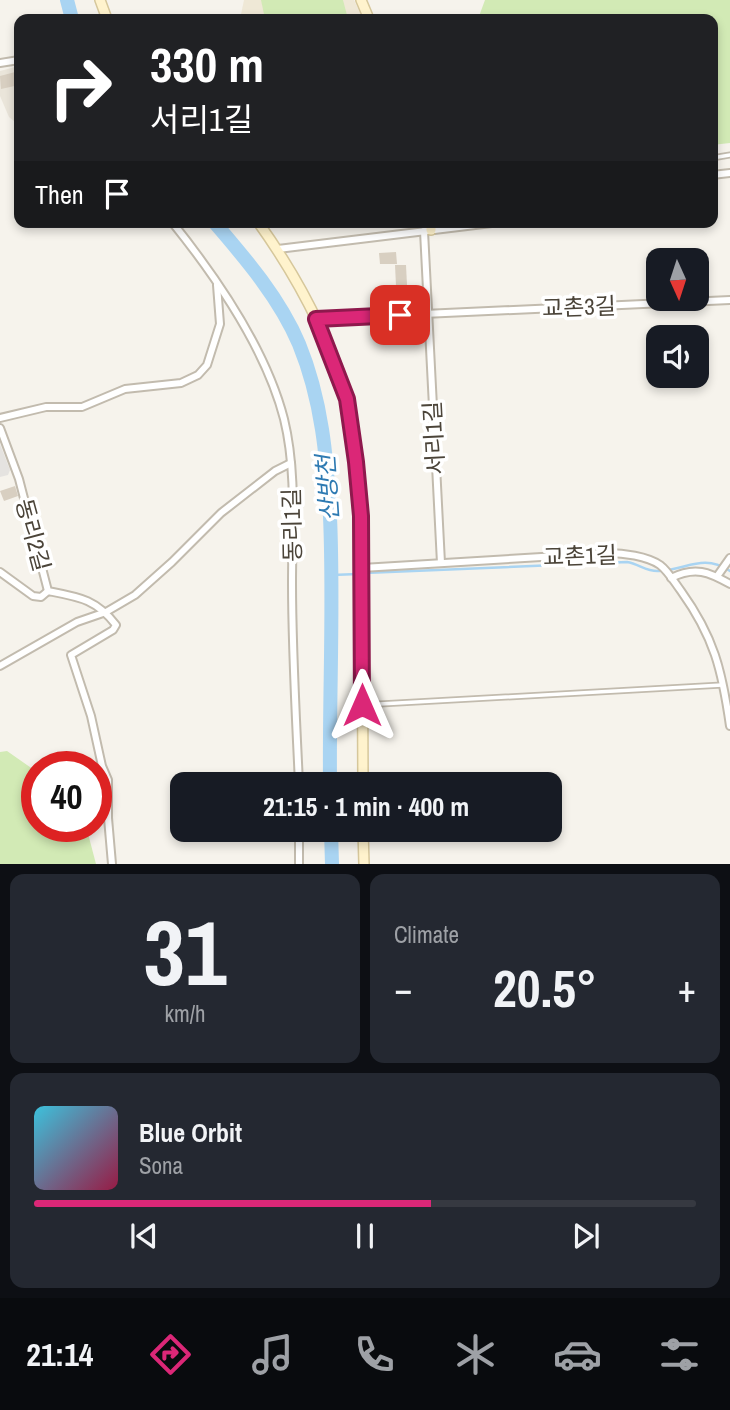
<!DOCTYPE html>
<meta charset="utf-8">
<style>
body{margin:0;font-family:"Archivo Narrow","Noto Sans KR",sans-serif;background:#242831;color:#f1f3f6;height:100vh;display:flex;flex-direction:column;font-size:26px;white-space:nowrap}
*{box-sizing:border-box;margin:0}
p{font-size:23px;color:#9ea1a6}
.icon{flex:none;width:38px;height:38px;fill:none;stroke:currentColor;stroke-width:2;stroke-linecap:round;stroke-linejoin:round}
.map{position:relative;height:864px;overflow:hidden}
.details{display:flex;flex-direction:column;gap:10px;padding:10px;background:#0d0f14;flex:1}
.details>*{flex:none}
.top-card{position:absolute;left:14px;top:14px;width:704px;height:214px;border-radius:14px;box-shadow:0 4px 10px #0003;background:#202124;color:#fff;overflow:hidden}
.needle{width:46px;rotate:177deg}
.buttons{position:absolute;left:646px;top:248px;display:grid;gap:14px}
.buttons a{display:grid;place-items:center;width:63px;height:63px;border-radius:14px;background:#171b24;box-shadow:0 4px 10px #0003;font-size:35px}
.speed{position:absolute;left:21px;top:751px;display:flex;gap:14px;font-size:35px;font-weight:700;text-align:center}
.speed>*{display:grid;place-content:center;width:91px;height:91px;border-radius:50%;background:#171b24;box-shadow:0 4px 10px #0003;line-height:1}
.speed .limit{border:10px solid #d22;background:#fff;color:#111}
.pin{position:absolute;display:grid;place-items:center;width:60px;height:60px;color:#fff;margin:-30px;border-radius:14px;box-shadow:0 4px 10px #0006}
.me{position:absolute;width:77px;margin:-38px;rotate:0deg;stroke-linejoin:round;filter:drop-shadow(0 0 5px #0008)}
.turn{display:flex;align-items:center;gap:24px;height:147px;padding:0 21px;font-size:32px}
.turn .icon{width:91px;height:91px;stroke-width:2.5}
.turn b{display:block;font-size:49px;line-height:60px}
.then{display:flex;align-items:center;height:66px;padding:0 21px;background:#0003;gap:14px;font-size:26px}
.big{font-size:52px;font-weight:700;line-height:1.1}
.details .widget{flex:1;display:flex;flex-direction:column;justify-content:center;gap:10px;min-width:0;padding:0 24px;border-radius:14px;background:#242831}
.details .dial{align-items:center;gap:0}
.dial b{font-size:91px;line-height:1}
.song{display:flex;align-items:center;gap:21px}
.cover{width:84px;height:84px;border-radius:10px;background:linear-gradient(135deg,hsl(190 70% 55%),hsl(340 70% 35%))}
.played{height:7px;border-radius:4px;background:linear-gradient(90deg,#db2777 60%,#363941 60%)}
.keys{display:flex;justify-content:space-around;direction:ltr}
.heat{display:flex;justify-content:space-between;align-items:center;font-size:38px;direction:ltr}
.details .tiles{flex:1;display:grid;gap:10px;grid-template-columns:1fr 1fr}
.widget:last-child{grid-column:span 2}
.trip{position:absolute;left:170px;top:772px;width:392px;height:70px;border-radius:14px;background:#171b24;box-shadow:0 4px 10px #0003;font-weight:700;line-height:70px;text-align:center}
.tabs{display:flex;height:112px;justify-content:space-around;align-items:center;background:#090b0e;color:#9ea1a6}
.tabs .icon{width:49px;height:49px}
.tabs .selected{color:#db2777}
.tabs b{font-size:32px;color:#f1f3f6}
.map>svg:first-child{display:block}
.residential{fill:#eae5da}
.education{fill:#efe8d6}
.green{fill:#d2eab5}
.parking{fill:#e5e3e0}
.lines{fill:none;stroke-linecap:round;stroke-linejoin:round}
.stream{stroke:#a9d4f2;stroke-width:2.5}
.river{stroke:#a9d4f2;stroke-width:14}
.building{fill:#d8cfc1}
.lane-casing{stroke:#c2bbae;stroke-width:7}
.street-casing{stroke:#c2bbae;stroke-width:10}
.secondary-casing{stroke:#d6c79b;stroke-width:12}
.lane{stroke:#fff;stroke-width:3.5}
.street{stroke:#fff;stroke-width:6}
.secondary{stroke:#fff3cd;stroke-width:9}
.route-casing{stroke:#8e194d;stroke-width:18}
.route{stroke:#db2777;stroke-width:12}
.labels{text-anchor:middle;stroke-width:7;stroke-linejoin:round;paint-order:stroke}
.street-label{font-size:23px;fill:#4b4439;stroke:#fff}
.water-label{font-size:24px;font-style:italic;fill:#2e7ab2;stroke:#fff}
</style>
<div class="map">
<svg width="730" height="864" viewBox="0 0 730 864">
<rect width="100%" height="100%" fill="#f6f3ec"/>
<path class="residential" d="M 19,66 L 19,125 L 9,117 L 0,96 L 0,71 Z"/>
<path class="education" d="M 244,0 L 354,0 L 363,19 L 240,19 Z"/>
<g class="green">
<path d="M 261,0 L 343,0 L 348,19 L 265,19 Z"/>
<path d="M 485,0 L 730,0 L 730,143 L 712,145 L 712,19 L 478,19 Z"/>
<path d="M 7,751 L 37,772 L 37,826 L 86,826 L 96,864 L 0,864 L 0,752 Z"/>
</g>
<path class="parking" d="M 0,444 L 10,470 L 8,475 L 0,477 Z"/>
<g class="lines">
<g class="stream">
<path d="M 365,573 L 627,562 C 639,564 647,572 659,571 C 687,570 702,553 730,571"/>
<path d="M 332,575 L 358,574"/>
</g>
<g class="river">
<path d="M 67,0 L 72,19"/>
<path d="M 214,222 C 246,259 280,299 299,344 C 322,400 327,458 330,517 C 334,606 329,695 330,784"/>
<path d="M 331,830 L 332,864"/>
</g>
</g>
<g class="building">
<path d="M 19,71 L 19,85 L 1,89 L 0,76 Z"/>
<path d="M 396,252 L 397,264 L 380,264 L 379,253 Z"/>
<path d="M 395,265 L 406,265 L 407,285 L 396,286 Z"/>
<path d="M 15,486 L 18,496 L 4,501 L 0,491 Z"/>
</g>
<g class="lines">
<defs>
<g id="lane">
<path d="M 712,158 L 730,155"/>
<path d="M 362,705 L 722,685"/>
</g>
<g id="street">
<path d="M 0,63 L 19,60"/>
<path d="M 712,175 L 730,173"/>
<path d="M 172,222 C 217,278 266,349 284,419 C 297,472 292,529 292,583 C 292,650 296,717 299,784"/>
<path d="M 424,231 L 441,563"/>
<path d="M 278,249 L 500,222"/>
<path d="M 316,319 L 730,300"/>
<path d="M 0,418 L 46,407 L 82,407 L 125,389 L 181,383 L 198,375 L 207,365 L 220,324 L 217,285"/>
<path d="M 0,428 L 19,479 L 48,591 C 79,597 96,599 116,625 L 113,630 L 71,655 L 91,716 L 102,766 L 108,780 L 108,818 L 112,864"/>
<path d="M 362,568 L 608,553 C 623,553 647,556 660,565 C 668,571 675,583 681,591 C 714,637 722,670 730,726"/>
<path d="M 0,572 L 33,596 L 41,597 L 48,591"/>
<path d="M 718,575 L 730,558"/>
<path d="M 671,578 C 695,566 709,572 730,584"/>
<path d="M 0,666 L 77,622 L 106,612 L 135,595 L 172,562 L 221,513 L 275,471 L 291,463"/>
<path d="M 299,830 L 299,864"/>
</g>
<g id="secondary">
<path d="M 100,0 L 107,19"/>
<path d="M 361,0 L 369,19"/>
<path d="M 258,222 C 296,275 328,334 346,397 C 361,449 361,507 362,561 C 363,635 362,710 363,784"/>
<path d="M 431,222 L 431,230"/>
<path d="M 363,830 L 364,864"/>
</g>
</defs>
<use href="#lane" class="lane-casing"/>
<use href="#street" class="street-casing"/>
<use href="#secondary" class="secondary-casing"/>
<use href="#lane" class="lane"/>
<use href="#street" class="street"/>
<use href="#secondary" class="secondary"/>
</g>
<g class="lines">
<defs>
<path id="route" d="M 362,705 L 361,516 L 356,462 L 347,399 L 316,319 L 400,315"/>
</defs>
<use href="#route" class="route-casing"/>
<use href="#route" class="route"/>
</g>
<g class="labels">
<g class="street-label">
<text transform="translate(579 307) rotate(-2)" y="8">교촌3길</text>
<text transform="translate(434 438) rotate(-93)" y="8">서리1길</text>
<text transform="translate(292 525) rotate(-91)" y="8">동리1길</text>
<text transform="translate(33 535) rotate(75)" y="8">동리2길</text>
<text transform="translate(580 556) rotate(-2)" y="8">교촌1길</text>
</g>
<g class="water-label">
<text transform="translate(328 488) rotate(-94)" y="8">산방천</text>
</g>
</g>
</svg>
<div class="buttons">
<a><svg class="needle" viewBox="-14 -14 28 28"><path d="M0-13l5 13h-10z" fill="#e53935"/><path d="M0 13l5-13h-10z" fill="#9ea1a6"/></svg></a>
<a><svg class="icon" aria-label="sound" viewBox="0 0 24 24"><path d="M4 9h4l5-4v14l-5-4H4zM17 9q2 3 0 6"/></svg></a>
</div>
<div class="speed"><div class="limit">40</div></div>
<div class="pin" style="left:400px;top:315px;background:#d93025"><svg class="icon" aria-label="arrive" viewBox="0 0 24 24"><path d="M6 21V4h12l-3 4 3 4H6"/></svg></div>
<svg class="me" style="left:362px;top:705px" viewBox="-20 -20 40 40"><path d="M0-17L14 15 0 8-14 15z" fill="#db2777" stroke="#fff" stroke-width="4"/></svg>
<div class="trip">21:15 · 1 min · 400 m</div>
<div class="top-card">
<div class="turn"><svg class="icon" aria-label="right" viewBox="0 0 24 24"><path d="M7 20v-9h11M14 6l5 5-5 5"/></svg><div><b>330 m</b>서리1길</div></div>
<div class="then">Then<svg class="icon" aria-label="arrive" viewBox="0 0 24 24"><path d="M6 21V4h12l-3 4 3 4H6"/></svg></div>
</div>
</div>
<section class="details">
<div class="tiles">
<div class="widget dial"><b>31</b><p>km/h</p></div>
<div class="widget"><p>Climate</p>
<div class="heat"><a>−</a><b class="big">20.5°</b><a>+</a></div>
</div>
<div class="widget">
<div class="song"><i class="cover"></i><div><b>Blue Orbit</b><p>Sona</p></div></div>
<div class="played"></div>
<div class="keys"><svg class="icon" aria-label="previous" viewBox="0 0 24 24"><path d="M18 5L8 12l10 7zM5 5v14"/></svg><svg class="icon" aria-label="pause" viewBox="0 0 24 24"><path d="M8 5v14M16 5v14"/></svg><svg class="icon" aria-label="next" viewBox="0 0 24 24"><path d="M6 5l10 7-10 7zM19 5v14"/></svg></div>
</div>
</div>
</section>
<nav class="tabs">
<b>21:14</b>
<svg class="icon selected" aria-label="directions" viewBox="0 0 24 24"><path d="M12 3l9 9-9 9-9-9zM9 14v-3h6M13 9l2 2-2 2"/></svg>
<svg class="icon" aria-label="music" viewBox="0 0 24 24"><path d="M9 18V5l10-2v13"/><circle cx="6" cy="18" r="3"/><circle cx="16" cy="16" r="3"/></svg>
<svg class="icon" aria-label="phone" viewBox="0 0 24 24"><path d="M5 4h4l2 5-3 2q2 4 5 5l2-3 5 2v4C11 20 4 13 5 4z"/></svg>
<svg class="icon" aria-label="climate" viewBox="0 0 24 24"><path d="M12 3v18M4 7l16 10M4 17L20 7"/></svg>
<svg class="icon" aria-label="car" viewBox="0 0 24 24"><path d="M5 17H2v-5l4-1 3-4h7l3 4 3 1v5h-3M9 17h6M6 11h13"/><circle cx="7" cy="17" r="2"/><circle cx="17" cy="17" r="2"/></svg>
<svg class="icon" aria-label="filters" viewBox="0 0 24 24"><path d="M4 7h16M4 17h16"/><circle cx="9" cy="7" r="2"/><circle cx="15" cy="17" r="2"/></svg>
</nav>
